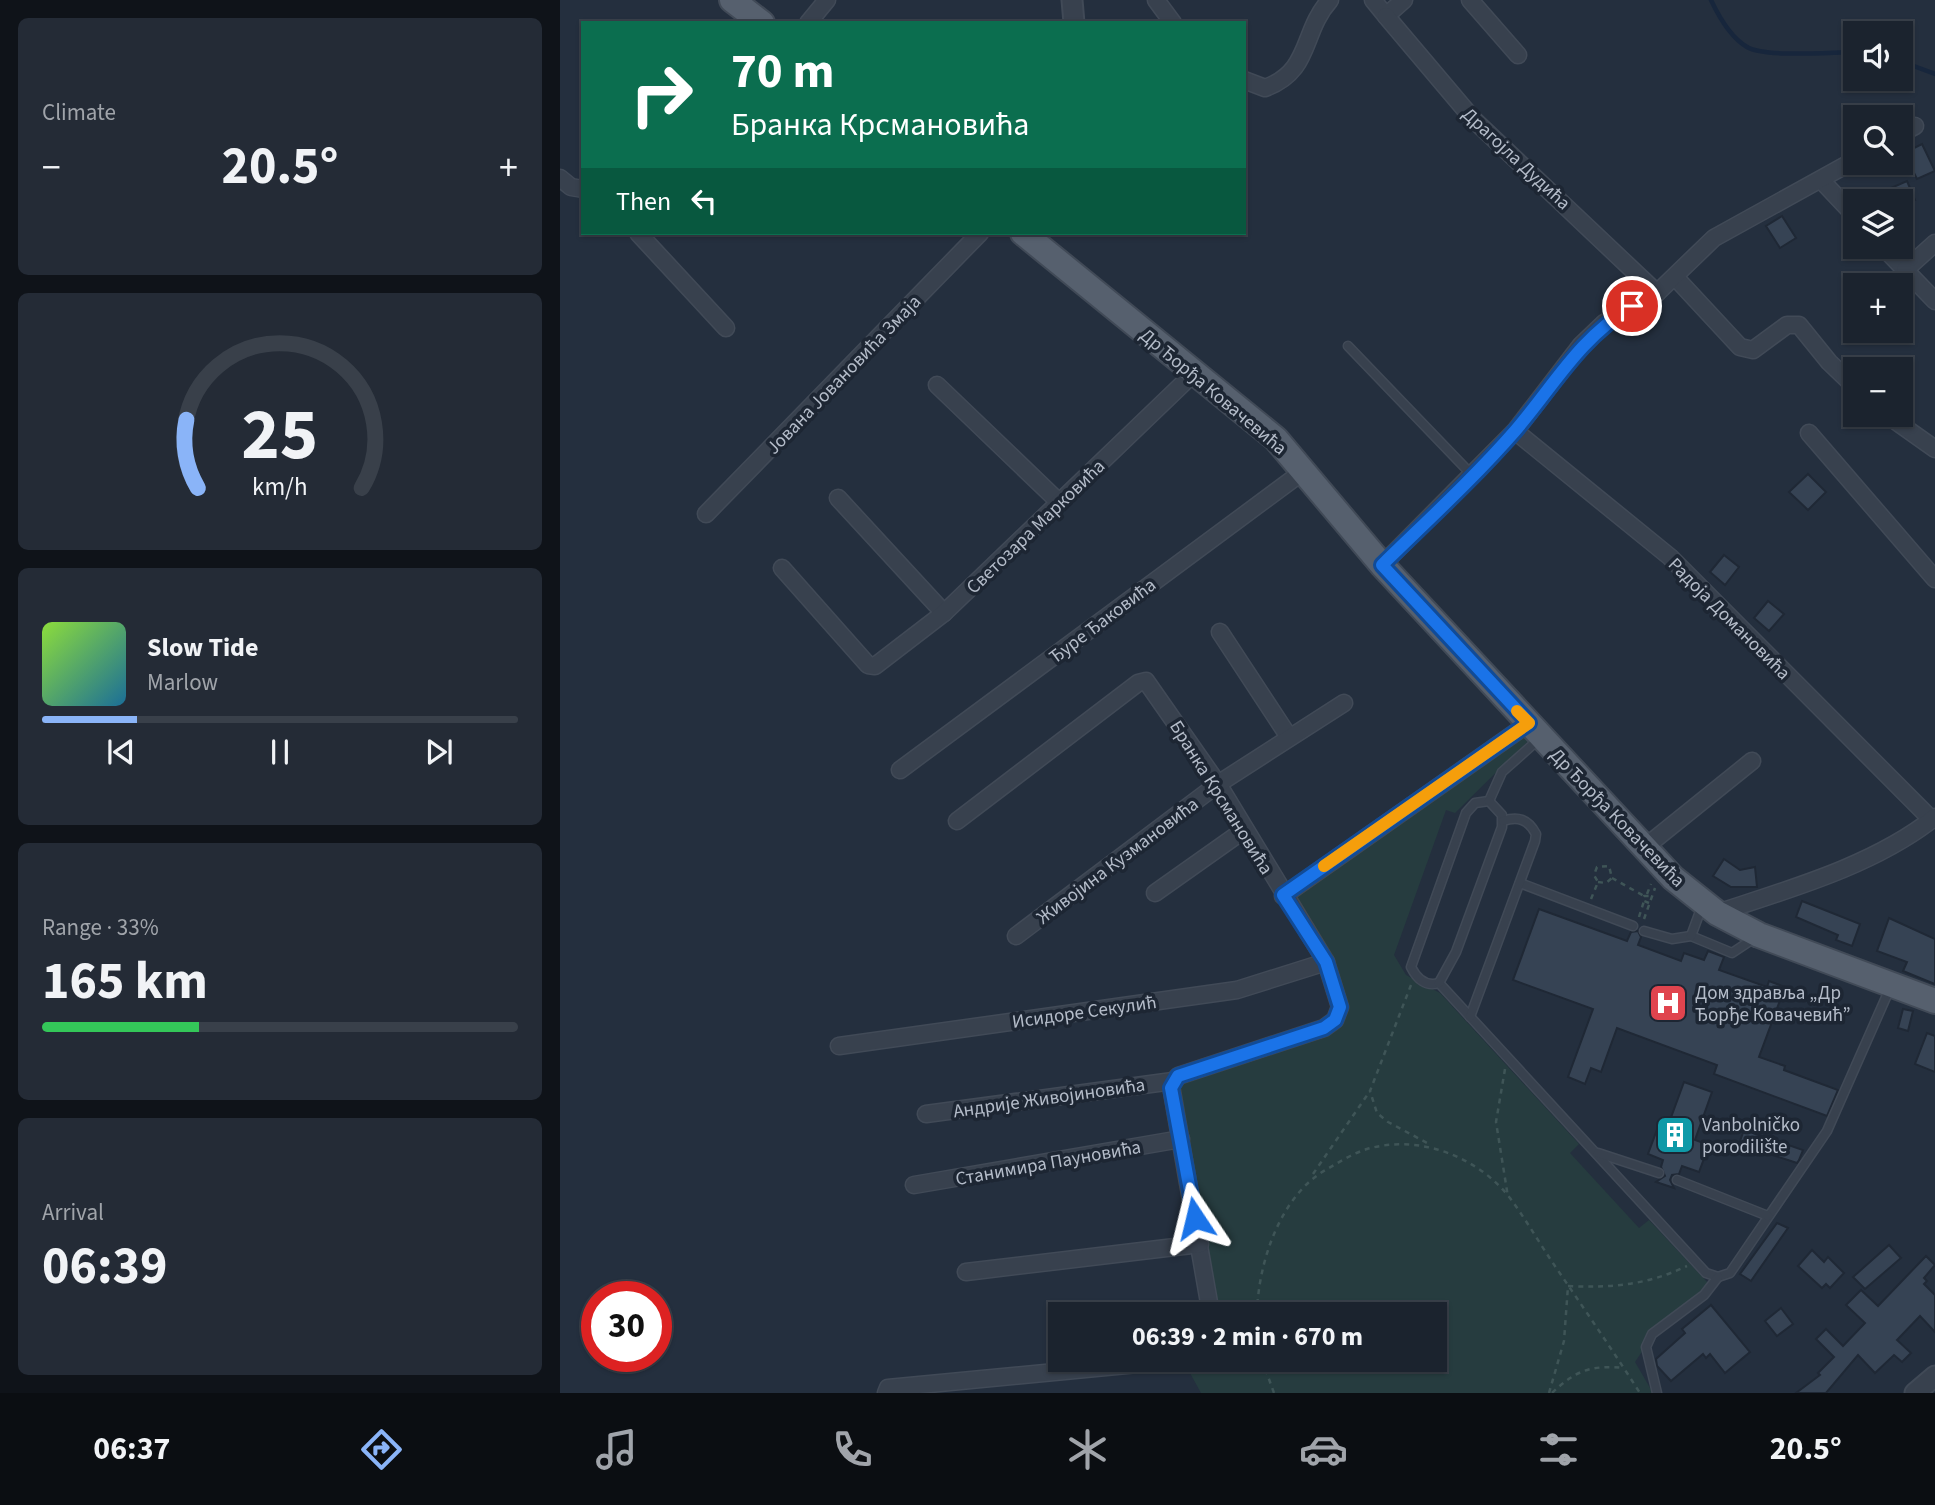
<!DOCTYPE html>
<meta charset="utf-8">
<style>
body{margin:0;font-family:"Source Sans 3",sans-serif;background:#242b36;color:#f1f3f6;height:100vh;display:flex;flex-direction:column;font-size:26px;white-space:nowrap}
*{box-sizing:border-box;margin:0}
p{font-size:23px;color:#a0a4aa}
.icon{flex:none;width:38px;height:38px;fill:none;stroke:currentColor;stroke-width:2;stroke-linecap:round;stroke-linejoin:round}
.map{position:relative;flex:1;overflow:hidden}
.drawer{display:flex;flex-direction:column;gap:18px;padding:18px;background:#0f1319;width:560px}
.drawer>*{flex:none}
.hud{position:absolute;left:21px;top:21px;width:665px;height:214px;border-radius:0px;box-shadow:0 2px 5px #0004,0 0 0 2px #39404a;background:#0b6e4f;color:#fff;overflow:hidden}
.tools{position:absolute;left:1283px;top:21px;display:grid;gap:14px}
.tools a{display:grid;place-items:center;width:70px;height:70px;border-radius:0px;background:#1b232e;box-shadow:0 2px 5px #0004,0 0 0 2px #39404a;font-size:35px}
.speed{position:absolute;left:21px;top:1281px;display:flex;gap:14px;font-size:35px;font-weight:700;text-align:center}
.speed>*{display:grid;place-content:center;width:91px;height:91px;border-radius:50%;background:#1b232e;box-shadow:0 2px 5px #0004,0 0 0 2px #39404a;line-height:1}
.speed .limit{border:10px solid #d22;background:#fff;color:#111}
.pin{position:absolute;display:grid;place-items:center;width:60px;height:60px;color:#fff;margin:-30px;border:4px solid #fff;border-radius:50%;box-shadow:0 2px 7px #0007}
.me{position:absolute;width:77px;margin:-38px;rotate:350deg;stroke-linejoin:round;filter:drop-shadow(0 0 5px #0008)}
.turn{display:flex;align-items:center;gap:24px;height:147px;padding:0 35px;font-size:32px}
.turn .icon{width:91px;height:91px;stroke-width:2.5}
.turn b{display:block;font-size:49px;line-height:60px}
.then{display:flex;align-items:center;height:66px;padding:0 35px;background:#0003;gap:14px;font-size:26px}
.big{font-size:52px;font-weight:700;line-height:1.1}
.drawer .tile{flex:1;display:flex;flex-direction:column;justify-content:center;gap:10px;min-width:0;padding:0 24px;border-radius:10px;background:#242b36}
.drawer .dial{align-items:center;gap:0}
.dial svg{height:182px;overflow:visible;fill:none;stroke:#39404a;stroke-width:7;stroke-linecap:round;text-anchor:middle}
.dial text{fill:#f1f3f6;stroke:none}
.song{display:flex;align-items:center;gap:21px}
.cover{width:84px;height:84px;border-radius:10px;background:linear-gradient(135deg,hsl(90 70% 55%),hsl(200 70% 35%))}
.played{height:7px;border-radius:4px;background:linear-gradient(90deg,#8ab4f8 20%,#39404a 20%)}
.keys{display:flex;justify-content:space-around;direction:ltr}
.heat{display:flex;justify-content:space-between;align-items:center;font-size:38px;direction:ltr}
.charge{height:10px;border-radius:5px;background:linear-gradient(90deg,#34c759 33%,#39404a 0)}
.trip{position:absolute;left:488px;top:1302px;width:399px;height:70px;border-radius:0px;background:#1b232e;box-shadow:0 2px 5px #0004,0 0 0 2px #39404a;font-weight:700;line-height:70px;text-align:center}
.dock{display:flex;height:112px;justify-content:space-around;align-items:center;background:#0b0e12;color:#a0a4aa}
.dock .icon{width:49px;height:49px}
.dock .active{color:#8ab4f8}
.dock b{font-size:32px;color:#f1f3f6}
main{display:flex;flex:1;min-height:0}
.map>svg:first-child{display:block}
.green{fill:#263c3f}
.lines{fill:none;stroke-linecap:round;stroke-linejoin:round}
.stream{stroke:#17263c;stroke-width:4.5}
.building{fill:#364354;stroke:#1f2835;stroke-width:2}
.service-casing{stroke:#414a57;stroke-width:11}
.minor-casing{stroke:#414a57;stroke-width:19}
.tertiary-casing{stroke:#414a57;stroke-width:23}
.primary-casing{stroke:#414a57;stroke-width:28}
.path{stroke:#3f5557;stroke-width:2.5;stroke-dasharray:5 5;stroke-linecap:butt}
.service{stroke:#38414e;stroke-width:8}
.minor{stroke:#38414e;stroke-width:16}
.tertiary{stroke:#38414e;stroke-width:19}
.primary{stroke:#56606e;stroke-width:24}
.route-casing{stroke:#114b97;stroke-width:18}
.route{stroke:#1a73e8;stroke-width:12}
.slow{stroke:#f59e0b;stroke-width:12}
.labels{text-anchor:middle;stroke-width:7;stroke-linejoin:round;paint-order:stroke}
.street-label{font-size:19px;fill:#b4bcc9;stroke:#1d2633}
.poi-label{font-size:19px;fill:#b4bcc9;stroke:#1d2633;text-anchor:start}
</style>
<main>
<section class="drawer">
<div class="tile"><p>Climate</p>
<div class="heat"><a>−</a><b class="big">20.5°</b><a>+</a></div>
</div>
<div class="tile dial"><svg viewBox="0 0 100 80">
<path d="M14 69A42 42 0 1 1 86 69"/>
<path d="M14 69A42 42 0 0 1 9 39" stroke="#8ab4f8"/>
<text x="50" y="56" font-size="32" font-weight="700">25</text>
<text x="50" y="72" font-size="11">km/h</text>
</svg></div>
<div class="tile">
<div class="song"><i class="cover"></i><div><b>Slow Tide</b><p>Marlow</p></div></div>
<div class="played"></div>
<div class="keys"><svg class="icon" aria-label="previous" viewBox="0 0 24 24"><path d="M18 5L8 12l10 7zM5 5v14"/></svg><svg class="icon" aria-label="pause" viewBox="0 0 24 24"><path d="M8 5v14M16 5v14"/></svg><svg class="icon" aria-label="next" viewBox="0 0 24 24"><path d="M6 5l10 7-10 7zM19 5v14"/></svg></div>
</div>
<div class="tile"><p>Range · 33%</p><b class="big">165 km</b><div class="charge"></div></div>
<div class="tile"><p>Arrival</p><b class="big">06:39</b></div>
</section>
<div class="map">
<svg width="1375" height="1393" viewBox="0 0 1375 1393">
<rect width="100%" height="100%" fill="#242f3e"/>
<path class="green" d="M 967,731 L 972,737 L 895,813 L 886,810 L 834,955 L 846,975 L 880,993 L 1019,1144 L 1010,1153 L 1079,1228 L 1089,1220 L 1148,1283 L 1083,1350 L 1075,1362 L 1093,1393 L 641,1393 L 625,1364 L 637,1360 L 875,1360 L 875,1314 L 658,1314 L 618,1092 L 624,1080 L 771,1032 L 782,1024 L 787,1011 L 730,899 Z"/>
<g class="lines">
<g class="stream">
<path d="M 1151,0 C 1159,17 1170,37 1187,47 C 1206,58 1271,52 1295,52"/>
<path d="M 1340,61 L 1375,74"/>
</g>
</g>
<g class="building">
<path d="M 1362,144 L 1375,171 L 1357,179 L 1344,153 Z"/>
<path d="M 1347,181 L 1355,200 L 1340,206 L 1340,201 L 1328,201 L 1324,191 Z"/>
<path d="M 1222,216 L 1236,238 L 1220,248 L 1206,226 Z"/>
<path d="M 1248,474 L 1266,492 L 1248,510 L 1229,492 Z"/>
<path d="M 1164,555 L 1179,567 L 1165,585 L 1150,572 Z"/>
<path d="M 1208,601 L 1224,614 L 1209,631 L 1194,618 Z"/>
<path d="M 1164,859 L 1180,870 L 1195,867 L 1197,887 L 1171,887 L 1153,876 Z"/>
<path d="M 1242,901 L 1300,924 L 1292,946 L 1276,940 L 1278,935 L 1236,917 Z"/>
<path d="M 979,909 L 1067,941 L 1071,932 L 1078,931 L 1081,937 L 1078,945 L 1121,961 L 1124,953 L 1144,960 L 1148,951 L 1164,957 L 1159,970 L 1207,987 L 1209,981 L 1225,987 L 1199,1057 L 1225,1066 L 1224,1070 L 1278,1090 L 1267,1116 L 1154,1074 L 1157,1065 L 1057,1028 L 1041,1072 L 1031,1068 L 1025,1084 L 1008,1077 L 1033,1009 L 953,980 Z"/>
<path d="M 1329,918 L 1375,939 L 1375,984 L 1343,971 L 1347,962 L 1317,951 Z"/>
<path d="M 1343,1009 L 1353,1011 L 1348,1031 L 1338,1028 Z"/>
<path d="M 1367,1033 L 1375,1036 L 1375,1072 L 1355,1064 Z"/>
<path d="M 1124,1082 L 1152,1092 L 1135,1140 L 1149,1145 L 1139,1172 L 1122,1166 L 1119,1174 L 1112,1175 L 1110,1180 L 1114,1188 L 1096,1182 L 1105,1176 L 1101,1167 L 1103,1160 L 1088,1154 L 1098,1127 L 1106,1131 Z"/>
<path d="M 1184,1130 L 1243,1150 L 1239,1160 L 1237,1163 L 1179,1144 Z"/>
<path d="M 1217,1223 L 1228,1228 L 1191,1281 L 1180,1274 Z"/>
<path d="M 1329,1245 L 1341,1258 L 1305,1289 L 1293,1277 Z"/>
<path d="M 1252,1250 L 1264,1262 L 1268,1257 L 1284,1273 L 1270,1288 L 1266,1284 L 1262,1288 L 1238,1266 Z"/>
<path d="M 1366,1256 L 1375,1265 L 1364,1278 L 1367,1281 L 1364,1284 L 1375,1295 L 1375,1332 L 1360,1316 L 1337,1340 L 1351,1353 L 1342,1362 L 1334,1355 L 1315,1373 L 1298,1355 L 1266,1393 L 1236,1393 L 1260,1375 L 1258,1373 L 1274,1357 L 1256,1339 L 1266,1329 L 1283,1346 L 1305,1323 L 1286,1305 L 1301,1290 L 1318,1306 Z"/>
<path d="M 1151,1305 L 1190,1352 L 1165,1373 L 1150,1354 L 1146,1358 L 1143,1354 L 1111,1381 L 1097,1366 L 1096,1359 L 1125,1333 L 1122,1329 Z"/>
<path d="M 1221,1308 L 1233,1324 L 1217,1336 L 1205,1321 Z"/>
</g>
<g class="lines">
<defs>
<g id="service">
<path d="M 788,346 L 912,475"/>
<path d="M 978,740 L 942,772 L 929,801 L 915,803 L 906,813 L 851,967 C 857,979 866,987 879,983 L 1146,1273 L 1158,1277 L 1170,1273 L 1267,1131 L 1331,986"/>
<path d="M 960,883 L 1073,926"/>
<path d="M 1084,931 L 1112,939 L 1131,936 L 1172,953 L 1196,937"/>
<path d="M 1131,936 L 1142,906"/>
<path d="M 879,983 L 896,952 L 942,827 L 942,815 L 929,801"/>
<path d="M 910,1017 L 975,841 L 976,834 C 968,819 958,816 943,821"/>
<path d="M 1038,1153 L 1099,1173"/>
<path d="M 1117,1180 L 1208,1216"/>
<path d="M 1097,1393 L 1086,1347 L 1092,1334 L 1144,1295 L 1158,1277"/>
</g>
<g id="minor">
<path d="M 596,0 L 613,23"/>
<path d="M 813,0 L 826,16 L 844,0"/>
<path d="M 910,0 L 958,55"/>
<path d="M 826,16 L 913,119 L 1097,293"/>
<path d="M 248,23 L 267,0"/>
<path d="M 684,80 L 705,88 C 752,71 741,32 770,0"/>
<path d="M 1340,134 L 1355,126"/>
<path d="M 0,178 L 11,187 L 23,189"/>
<path d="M 1261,180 L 1295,216"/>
<path d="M 78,233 L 166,328"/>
<path d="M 1323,247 L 1375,301"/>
<path d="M 1345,270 L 1375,243"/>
<path d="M 1115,277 L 1180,347 L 1193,350 L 1227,325 L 1239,325 L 1269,362 L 1295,387"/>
<path d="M 377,385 L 499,502"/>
<path d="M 1327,415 L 1375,449"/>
<path d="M 955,431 L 1110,557 L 1372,820"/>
<path d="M 1249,433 L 1375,579"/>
<path d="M 278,498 L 384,613"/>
<path d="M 146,514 L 420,233"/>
<path d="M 822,565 L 955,431 L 1021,345 L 1044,323 L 1097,293 L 1154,238 L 1295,160"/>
<path d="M 222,568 L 308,665 L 315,666 L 384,613 L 634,373"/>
<path d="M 660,632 L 729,737"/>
<path d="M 340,770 L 745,470"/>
<path d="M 397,821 L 578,683 L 586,681 L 658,784 L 766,962 L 780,1007 L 775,1020 L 764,1028 L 618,1076 L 611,1086 L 651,1314"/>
<path d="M 1084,848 L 1192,761"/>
<path d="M 595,893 L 684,830"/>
<path d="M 723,896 L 969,723"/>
<path d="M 1157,913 C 1230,889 1315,865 1375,817"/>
<path d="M 456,936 L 658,784 L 784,703"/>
<path d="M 279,1046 L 677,990 L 766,962"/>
<path d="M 366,1114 L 613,1081"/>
<path d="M 354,1185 L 621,1139"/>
<path d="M 406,1272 L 640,1244"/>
<path d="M 326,1393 L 328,1388 L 619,1360"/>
</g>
<g id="tertiary">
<path d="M 512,0 L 514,23"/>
<path d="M 1355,1393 L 1375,1376"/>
</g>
<g id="primary">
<path d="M 172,0 L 202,23"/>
<path d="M 463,233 L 716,439 L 822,565 L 1113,878 L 1157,913 L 1199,935 L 1375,1001"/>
</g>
</defs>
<use href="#service" class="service-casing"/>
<use href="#minor" class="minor-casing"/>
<use href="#tertiary" class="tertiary-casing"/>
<use href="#primary" class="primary-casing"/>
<g class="path">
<path d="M 1052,878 L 1084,896"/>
<path d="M 1038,882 L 1046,883 L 1052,878"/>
<path d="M 1087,894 L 1091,884"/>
<path d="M 1031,899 L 1038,882 L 1034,875 L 1037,867 L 1049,866 L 1052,878"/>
<path d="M 1089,903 L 1084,901 L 1084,896 L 1092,896"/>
<path d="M 1079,917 L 1084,901"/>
<path d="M 1084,919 L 1095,888"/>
<path d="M 851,985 L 810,1091 L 817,1113 L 828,1122 L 871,1145"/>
<path d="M 945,1069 L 936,1122 L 948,1197"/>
<path d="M 753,1174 L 810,1091"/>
<path d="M 1008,1286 C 1052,1288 1087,1285 1127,1266"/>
<path d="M 697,1314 C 698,1262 721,1193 769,1168 C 781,1161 794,1153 807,1149 C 859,1134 917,1156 950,1198 C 967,1221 981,1246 997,1269 C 1025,1310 1053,1351 1080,1393"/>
<path d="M 702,1360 L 714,1393"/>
<path d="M 989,1393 L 1004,1341 L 1008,1286"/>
<path d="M 992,1393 C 1016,1370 1031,1365 1064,1368"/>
</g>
<use href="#service" class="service"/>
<use href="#minor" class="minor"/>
<use href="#tertiary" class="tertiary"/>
<use href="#primary" class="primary"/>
</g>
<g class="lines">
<defs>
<path id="route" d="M 635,1218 L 611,1088 L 618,1076 L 764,1028 L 775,1020 L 780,1007 L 766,962 L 723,895 L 969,723 L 822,565 C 867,521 914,478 955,431 C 996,383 1017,341 1072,306"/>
</defs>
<use href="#route" class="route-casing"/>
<use href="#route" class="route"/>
<path class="slow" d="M 764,866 L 969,723 L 957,711"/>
</g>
<defs>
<symbol id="hospital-square" viewBox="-11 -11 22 22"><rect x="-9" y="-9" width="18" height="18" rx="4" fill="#e0444e" stroke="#1d2633"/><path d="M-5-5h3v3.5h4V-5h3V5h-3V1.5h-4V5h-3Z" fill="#fff"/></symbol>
<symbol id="building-square" viewBox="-11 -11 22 22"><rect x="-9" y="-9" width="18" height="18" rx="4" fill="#0f9aa8" stroke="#1d2633"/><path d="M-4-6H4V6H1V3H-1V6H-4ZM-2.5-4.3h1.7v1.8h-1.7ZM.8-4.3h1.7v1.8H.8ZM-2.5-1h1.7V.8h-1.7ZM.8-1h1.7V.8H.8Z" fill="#fff"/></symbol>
</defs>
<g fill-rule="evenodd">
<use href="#hospital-square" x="1086" y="981" width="44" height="44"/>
<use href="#building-square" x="1093" y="1113" width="44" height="44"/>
</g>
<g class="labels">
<g class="street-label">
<text transform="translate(957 158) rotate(43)" y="7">Драгојла Дудића</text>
<text transform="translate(283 374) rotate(-46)" y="7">Јована Јовановића Змаја</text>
<text transform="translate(654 391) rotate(40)" y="7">Др Ђорђа Ковачевића</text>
<text transform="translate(475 526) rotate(-44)" y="7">Светозара Марковића</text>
<text transform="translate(1170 618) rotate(45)" y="7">Радоја Домановића</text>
<text transform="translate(542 620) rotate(-37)" y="7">Ђуре Ђаковића</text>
<text transform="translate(662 797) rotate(58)" y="7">Бранка Крсмановића</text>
<text transform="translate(1058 817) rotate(46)" y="7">Др Ђорђа Ковачевића</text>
<text transform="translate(557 860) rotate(-37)" y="7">Живојина Кузмановића</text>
<text transform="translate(524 1011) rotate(-8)" y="7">Исидоре Секулић</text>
<text transform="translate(489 1097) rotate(-8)" y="7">Андрије Живојиновића</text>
<text transform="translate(488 1162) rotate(-10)" y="7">Станимира Пауновића</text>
</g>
<g class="poi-label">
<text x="1135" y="999">Дом здравља „Др<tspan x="1135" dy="22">Ђорђе Ковачевић”</tspan></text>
<text x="1142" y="1131">Vanbolničko<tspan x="1142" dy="22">porodilište</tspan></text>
</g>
</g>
</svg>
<div class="tools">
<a><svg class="icon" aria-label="sound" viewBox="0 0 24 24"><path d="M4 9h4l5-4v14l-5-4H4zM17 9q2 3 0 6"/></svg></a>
<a><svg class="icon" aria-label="search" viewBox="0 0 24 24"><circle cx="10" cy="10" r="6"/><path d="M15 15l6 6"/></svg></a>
<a><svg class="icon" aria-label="layers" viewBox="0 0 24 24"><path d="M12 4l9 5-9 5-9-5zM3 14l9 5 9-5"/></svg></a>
<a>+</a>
<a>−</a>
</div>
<div class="speed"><div class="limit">30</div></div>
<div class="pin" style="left:1072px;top:306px;background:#d93025"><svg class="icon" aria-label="arrive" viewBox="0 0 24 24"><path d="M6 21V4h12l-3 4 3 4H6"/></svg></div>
<svg class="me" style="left:635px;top:1218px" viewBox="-20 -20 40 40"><path d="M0-17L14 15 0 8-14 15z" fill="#1a73e8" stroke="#fff" stroke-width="4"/></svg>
<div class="trip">06:39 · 2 min · 670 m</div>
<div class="hud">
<div class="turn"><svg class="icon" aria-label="right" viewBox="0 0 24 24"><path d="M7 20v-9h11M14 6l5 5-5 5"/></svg><div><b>70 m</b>Бранка Крсмановића</div></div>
<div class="then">Then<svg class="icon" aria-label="left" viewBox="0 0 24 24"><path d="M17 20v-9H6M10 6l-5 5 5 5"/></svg></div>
</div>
</div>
</main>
<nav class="dock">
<b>06:37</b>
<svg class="icon active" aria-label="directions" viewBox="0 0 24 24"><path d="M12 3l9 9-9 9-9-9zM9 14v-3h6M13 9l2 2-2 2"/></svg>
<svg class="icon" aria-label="music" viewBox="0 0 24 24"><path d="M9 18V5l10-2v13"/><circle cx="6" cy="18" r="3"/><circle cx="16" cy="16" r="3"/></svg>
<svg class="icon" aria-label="phone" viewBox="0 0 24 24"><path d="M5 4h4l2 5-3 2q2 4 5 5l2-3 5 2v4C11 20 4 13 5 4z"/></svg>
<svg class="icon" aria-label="climate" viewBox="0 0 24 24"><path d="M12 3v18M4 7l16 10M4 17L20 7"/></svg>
<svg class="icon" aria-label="car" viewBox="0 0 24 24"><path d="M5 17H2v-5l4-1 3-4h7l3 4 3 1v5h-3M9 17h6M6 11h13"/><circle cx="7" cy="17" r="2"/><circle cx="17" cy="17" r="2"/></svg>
<svg class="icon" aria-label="filters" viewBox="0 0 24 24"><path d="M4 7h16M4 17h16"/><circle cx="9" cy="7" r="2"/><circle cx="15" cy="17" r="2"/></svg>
<b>20.5°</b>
</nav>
